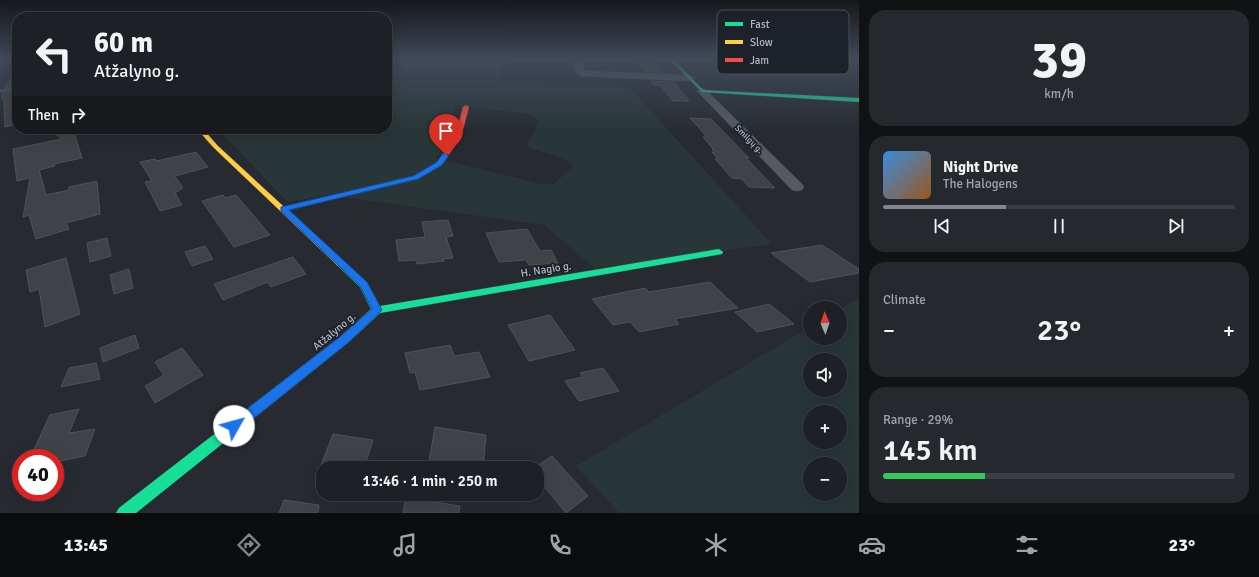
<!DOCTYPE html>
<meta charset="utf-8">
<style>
body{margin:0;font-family:Signika,sans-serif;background:#25282d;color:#f1f3f6;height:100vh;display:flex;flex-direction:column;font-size:15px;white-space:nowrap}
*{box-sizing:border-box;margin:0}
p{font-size:13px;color:#a0a3a7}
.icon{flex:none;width:22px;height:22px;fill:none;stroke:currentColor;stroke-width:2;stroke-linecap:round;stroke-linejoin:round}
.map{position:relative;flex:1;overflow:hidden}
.panel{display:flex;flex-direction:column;gap:10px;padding:10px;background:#101214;width:400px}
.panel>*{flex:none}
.banner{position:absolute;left:12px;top:12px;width:380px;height:122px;border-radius:16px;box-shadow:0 4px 16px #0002,0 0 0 1px #3b3e42;background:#1d2025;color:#f1f3f6;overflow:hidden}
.needle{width:26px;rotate:358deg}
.buttons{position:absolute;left:803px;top:301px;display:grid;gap:8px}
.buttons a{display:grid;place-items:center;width:44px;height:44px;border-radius:50%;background:#1d2025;box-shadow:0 4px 16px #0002,0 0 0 1px #3b3e42;font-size:20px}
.speed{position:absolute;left:12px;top:449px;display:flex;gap:8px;font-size:20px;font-weight:700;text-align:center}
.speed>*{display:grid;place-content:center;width:52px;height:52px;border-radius:50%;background:#1d2025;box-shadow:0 4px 16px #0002,0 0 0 1px #3b3e42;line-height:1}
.speed .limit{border:6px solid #d22;background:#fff;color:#111}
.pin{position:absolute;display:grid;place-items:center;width:34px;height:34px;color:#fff;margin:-41px -17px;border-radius:50% 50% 50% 0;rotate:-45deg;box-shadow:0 0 4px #0007}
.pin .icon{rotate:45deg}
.me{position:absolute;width:44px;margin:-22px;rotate:52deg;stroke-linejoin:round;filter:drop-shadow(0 0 3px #0008)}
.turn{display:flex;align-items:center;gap:14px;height:84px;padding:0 16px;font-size:18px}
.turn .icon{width:52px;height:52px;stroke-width:2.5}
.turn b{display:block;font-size:28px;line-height:34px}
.then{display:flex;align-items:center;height:38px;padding:0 16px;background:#0003;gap:8px;font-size:15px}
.big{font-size:30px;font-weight:600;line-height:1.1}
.panel .widget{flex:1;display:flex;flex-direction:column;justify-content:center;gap:6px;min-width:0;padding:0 14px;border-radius:16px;background:#25282d}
.panel .dial{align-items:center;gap:0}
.dial b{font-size:52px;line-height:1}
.song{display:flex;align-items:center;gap:12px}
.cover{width:48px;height:48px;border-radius:6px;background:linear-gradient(135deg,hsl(210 70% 55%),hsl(30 70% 35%))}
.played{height:4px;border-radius:2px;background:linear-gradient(90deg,#81868f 35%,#3b3e42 35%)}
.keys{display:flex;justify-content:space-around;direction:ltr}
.heat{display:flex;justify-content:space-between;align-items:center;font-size:22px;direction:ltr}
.charge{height:6px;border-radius:3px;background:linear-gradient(90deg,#34c759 29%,#3b3e42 0)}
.trip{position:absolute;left:316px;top:461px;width:228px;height:40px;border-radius:16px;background:#1d2025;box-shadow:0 4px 16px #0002,0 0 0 1px #3b3e42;font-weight:600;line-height:40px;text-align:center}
.tab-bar{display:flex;height:64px;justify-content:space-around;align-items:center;background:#0c0d0f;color:#a0a3a7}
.tab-bar .icon{width:28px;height:28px}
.tab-bar .current{color:#81868f}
.tab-bar b{font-size:18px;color:#f1f3f6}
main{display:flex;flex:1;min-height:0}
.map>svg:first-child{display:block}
.green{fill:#283637;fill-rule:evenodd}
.building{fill:#3f4247;stroke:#4e5259}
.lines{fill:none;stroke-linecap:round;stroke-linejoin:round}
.lane-casing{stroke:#44474c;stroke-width:1}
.street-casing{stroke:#44474c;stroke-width:1}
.fast-casing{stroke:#44474c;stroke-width:1}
.slow-casing{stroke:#44474c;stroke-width:1}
.jam-casing{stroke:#44474c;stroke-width:1}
.lane{fill:#565960;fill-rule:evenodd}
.street{fill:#565960;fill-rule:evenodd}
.fast{fill:#16e098;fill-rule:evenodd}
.slow{fill:#ffcf43;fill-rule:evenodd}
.jam{fill:#f24e42;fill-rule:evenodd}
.route{fill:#1a73e8;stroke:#114b97}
.labels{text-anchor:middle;stroke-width:3.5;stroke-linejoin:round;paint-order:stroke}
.far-street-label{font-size:9px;fill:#b1b7c2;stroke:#1c212a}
.street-label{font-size:11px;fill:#b1b7c2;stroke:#1c212a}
.key{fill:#1c212a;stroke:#494e58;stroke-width:1}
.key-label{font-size:11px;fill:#b1b7c2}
</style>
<main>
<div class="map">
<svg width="859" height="513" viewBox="0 0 859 513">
<rect width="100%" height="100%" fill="#272b31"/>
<g class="green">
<path d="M 387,59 L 455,59 L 463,61 L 465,59 L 501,59 L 500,80 L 630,88 L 772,244 L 595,268 L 544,225 L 327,195 L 288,202 L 217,129 L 387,129 ZM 454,105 L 533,115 L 539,121 L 527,144 L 529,148 C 541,153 566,155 573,166 L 554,184 L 541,184 L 436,158 L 453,132 Z"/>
<path d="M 859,298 L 859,513 L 619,513 L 576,466 L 810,327 L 810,338 L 840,338 L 840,309 ZM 810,360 L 840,360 L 840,390 L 810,390 ZM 810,412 L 840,412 L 840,442 L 810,442 ZM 810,464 L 840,464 L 840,494 L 810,494 Z"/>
</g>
<g class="building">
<path d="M 637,59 L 651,59 L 661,72 L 645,72 Z"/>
<path d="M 17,71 L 17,86 L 4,88 Z"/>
<path d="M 651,81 L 674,82 L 689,101 L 673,101 L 661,86 L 654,85 Z"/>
<path d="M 17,91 L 17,124 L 5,127 L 4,100 L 2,100 L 2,93 Z"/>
<path d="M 690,118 L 711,119 L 749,158 L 745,157 L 775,188 L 749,187 L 742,179 L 732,178 L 715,159 L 718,159 L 712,152 L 715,152 L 712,149 L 714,150 L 703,137 L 707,137 Z"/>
<path d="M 49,129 L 73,129 L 82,158 L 54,164 L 55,166 L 39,170 L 46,195 L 69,190 L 69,187 L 97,181 L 100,214 L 66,223 L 69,229 L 36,239 L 29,215 L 23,217 L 30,178 L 17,181 L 13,149 L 62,139 Z"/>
<path d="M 196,152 L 208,167 L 175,176 L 183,188 L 175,193 L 182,205 L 160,211 L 145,182 L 152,181 L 140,162 L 155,159 L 157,161 Z"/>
<path d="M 223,195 L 226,198 L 236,195 L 270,235 L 234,247 L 202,201 Z"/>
<path d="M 448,220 L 453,236 L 446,237 L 453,258 L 443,259 L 444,261 L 417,264 L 416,260 L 399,261 L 396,240 L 425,237 L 422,222 Z"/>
<path d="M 527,229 L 540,251 L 551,250 L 558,263 L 529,265 L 526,260 L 499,262 L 486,233 Z"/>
<path d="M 107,238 L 111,256 L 90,262 L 87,243 Z"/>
<path d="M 822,245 L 859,269 L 859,273 L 810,282 L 771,253 Z"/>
<path d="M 205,246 L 213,259 L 192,266 L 185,252 Z"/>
<path d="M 293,257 L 306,274 L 271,287 L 268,282 L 223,300 L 214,284 Z"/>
<path d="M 66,258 L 80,314 L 45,327 L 39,289 L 30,292 L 26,270 Z"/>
<path d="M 129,269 L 133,288 L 114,294 L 110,275 Z"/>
<path d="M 710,282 L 738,308 L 675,319 L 679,324 L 639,332 L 630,322 L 613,325 L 592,299 L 645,288 L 649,292 Z"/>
<path d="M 769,304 L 794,324 L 757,332 L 735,312 Z"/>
<path d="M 550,315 L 575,350 L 529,361 L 508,325 Z"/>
<path d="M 135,335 L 139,348 L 103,362 L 100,348 Z"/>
<path d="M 450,345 L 454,356 L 479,352 L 490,377 L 420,390 L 415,372 L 410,373 L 405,353 Z"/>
<path d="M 182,348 L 203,375 L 155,403 L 145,386 L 164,375 L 155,362 Z"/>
<path d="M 96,363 L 100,379 L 61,387 L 69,368 Z"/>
<path d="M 603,368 L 619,391 L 579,401 L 565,381 L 583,377 L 580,373 Z"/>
<path d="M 79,409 L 69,433 L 95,429 L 85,456 L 55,462 L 55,458 L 30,458 L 50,415 Z"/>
<path d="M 435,427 L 486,435 L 483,468 L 428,467 Z"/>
<path d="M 333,434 L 373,440 L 364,468 L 320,468 Z"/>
<path d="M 552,456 L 588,496 L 566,513 L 537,478 L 537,466 Z"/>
<path d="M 406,497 L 460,506 L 459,513 L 403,513 Z"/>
<path d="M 284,500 L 319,505 L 318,513 L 279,513 Z"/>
</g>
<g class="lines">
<defs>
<path id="lane" d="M 17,87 L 17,89 L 0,92 L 0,90 Z"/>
<g id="street">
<path d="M 0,59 L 17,59 L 17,62 L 0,63 Z"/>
<path d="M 573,59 L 581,59 L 585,71 L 690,75 L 695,78 L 690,81 L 581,76 L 577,73 Z"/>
<path d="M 702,88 L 705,89 L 802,184 L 804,187 L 802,190 L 797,191 L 792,190 L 699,93 L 697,91 Z"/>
</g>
<g id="fast">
<path d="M 669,59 L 673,59 L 703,90 L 859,98 L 859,102 L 702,92 Z"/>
<path d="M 719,249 L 723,252 L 722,254 L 380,313 L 349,342 L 136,513 L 116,513 L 119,508 L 341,336 L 371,309 L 360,287 L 338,266 L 336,264 L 338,262 L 344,262 L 367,283 L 380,306 Z"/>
</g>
<path id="slow" d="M 197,129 L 203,129 L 218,146 L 344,262 L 346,264 L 344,266 L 338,266 L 214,148 Z"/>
<path id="jam" d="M 466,105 L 469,107 L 461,137 L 442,165 L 418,179 L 284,211 L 280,209 L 284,207 L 414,176 L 438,163 L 455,137 L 463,107 Z"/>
</defs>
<use href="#lane" class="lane-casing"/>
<use href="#street" class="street-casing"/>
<use href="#fast" class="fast-casing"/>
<use href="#slow" class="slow-casing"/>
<use href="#jam" class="jam-casing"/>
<use href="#lane" class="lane"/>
<use href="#street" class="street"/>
<use href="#fast" class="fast"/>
<use href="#slow" class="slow"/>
<use href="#jam" class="jam"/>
</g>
<linearGradient id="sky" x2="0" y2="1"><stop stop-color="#15181b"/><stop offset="0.45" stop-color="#414a5a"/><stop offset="1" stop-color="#414a5a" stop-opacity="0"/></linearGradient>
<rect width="859" height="131" fill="url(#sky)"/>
<path class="route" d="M 443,153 L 449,155 L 442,165 L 418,179 L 289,210 L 367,282 L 382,310 L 349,342 L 239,430 L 234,432 L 230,430 L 228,426 L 230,422 L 341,336 L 372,309 L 360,286 L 281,211 L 281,207 L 413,176 L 437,162 Z"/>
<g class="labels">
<g class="far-street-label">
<text transform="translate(749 139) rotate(45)" y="3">Smilgų g.</text>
</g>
<g class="street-label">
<text transform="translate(546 269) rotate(-9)" y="4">H. Nagio g.</text>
<text transform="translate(334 331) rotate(-40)" y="4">Atžalyno g.</text>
</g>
</g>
<rect x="717" y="10" width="132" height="64" rx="6" class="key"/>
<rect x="725" y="22" width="18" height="4" fill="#16e098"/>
<rect x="725" y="40" width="18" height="4" fill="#ffcf43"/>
<rect x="725" y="58" width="18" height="4" fill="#f24e42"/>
<g class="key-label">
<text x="750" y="28">Fast</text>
<text x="750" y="46">Slow</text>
<text x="750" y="64">Jam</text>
</g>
</svg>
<div class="buttons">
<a><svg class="needle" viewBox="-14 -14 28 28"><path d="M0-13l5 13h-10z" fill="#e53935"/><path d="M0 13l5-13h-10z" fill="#a0a3a7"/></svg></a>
<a><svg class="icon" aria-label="sound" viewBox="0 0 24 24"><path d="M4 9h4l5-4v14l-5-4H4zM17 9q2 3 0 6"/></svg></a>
<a>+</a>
<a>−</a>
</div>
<div class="speed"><div class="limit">40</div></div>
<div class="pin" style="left:446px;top:155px;background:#d93025"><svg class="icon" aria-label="arrive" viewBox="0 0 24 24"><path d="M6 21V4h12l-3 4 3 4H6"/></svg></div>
<svg class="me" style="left:234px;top:426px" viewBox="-20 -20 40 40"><circle r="19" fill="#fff"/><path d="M0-13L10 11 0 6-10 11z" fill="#1a73e8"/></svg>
<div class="trip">13:46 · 1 min · 250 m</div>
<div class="banner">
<div class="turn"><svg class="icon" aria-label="left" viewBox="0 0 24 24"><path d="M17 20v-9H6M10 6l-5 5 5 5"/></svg><div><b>60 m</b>Atžalyno g.</div></div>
<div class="then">Then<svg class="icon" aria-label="right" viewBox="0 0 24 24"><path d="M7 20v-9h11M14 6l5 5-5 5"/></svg></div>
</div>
</div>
<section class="panel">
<div class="widget dial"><b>39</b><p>km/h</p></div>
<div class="widget">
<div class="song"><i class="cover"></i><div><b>Night Drive</b><p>The Halogens</p></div></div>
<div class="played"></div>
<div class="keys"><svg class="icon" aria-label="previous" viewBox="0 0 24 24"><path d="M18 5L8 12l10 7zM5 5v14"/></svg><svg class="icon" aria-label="pause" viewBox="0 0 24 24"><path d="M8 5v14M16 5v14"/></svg><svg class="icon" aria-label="next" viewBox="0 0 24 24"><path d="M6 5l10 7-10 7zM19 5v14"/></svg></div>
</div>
<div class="widget"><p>Climate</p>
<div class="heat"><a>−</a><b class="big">23°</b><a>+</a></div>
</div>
<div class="widget"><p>Range · 29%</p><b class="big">145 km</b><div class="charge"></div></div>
</section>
</main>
<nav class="tab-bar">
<b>13:45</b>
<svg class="icon current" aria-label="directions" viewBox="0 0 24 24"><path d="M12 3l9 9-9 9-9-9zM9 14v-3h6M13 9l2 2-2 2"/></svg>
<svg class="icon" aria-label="music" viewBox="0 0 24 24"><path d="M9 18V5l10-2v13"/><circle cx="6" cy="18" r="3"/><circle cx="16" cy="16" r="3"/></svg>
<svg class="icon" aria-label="phone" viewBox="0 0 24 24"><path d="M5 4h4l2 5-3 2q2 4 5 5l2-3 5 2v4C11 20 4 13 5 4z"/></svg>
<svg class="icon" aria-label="climate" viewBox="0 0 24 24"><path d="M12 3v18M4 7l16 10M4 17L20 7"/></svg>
<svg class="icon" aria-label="car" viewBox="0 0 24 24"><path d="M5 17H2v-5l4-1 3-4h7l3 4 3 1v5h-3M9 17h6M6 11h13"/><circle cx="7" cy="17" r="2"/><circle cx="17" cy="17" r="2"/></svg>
<svg class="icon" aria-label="filters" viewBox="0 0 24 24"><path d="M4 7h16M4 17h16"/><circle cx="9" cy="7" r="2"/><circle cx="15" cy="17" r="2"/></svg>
<b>23°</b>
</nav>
